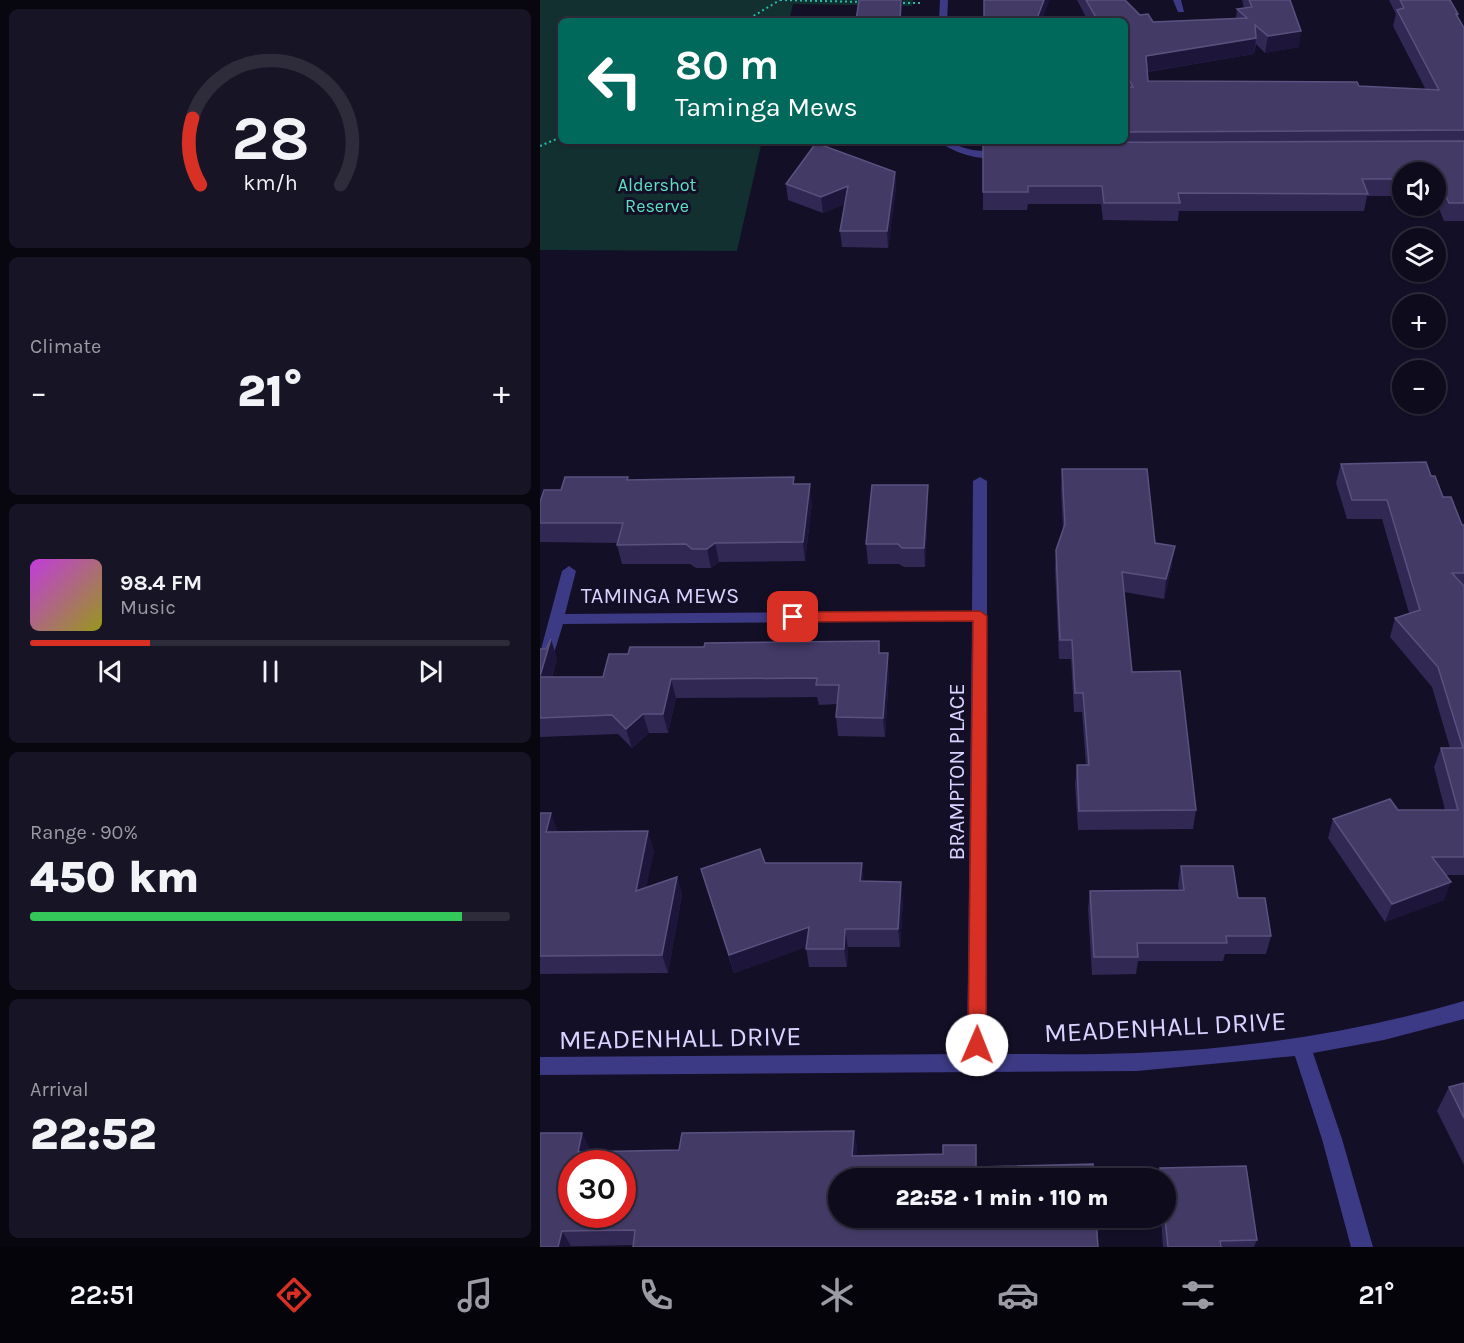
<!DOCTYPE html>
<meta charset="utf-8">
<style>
body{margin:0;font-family:Karla,sans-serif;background:#171425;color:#f1f3f6;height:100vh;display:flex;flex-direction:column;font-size:22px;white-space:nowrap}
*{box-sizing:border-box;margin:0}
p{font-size:20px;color:#9b9ba3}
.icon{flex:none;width:33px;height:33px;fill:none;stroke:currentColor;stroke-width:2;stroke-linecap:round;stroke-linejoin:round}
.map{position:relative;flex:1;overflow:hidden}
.sheet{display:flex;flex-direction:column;gap:9px;padding:9px;background:#08060f;width:540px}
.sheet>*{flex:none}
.hud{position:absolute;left:18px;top:18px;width:570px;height:126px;border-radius:9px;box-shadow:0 2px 4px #0004,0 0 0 2px #2e2b3b;background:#00695c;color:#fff;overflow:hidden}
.tools{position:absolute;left:852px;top:162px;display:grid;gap:12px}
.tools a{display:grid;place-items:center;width:54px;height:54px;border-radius:50%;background:#0e0b1c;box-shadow:0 2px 4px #0004,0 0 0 2px #2e2b3b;font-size:30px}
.speed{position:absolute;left:18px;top:1150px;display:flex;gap:12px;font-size:30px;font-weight:700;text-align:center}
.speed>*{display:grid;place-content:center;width:78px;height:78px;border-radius:50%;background:#0e0b1c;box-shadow:0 2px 4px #0004,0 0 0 2px #2e2b3b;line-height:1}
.speed .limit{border:9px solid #d22;background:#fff;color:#111}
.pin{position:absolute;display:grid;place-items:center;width:51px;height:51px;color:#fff;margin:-26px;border-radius:12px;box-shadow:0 3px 9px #0006}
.me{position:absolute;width:66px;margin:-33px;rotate:1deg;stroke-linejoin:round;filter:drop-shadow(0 0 4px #0008)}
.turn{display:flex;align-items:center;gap:21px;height:126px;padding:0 18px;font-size:27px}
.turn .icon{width:78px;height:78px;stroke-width:2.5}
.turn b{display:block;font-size:42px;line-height:51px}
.big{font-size:45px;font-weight:800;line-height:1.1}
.sheet .tile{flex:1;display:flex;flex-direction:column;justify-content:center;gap:9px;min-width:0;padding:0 21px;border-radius:9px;background:#171425}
.sheet .dial{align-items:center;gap:0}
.dial svg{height:156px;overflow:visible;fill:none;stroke:#2e2b3b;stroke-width:7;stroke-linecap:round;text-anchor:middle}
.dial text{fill:#f1f3f6;stroke:none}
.song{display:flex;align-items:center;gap:18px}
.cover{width:72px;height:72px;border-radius:9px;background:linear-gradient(135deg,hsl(290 70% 55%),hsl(60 70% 35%))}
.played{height:6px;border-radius:3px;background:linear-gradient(90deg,#d93025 25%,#2e2b3b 25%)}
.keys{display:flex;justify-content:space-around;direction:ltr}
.heat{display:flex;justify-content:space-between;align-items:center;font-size:33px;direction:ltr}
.charge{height:9px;border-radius:4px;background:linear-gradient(90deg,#34c759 90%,#2e2b3b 0)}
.trip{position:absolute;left:288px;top:1168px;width:348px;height:60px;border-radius:30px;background:#0e0b1c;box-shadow:0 2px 4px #0004,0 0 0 2px #2e2b3b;font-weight:800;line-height:60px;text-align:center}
.tabs{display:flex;height:96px;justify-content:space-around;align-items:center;background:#06040b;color:#9b9ba3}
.tabs .icon{width:42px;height:42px}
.tabs .on{color:#d93025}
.tabs b{font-size:27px;color:#f1f3f6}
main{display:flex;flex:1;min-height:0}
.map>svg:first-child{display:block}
.green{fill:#12302f}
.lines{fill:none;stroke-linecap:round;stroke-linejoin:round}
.path{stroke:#2fb8b0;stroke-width:2;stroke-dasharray:2 3;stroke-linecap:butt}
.minor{fill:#3d3a85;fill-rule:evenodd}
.wall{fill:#312854}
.shaded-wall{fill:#1d163a}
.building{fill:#433a66;stroke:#5a527e;stroke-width:1.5;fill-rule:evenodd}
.route{fill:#d93025;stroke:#8d1f18;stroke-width:1.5}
.labels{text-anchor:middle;stroke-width:6;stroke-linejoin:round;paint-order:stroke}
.far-park-label{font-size:18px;fill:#5fe0c0;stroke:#130f26}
.street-label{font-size:22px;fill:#d9d4ff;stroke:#130f26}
.near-street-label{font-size:27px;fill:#d9d4ff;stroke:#130f26}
</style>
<main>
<section class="sheet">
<div class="tile dial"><svg viewBox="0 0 100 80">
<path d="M14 69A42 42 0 1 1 86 69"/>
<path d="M14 69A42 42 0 0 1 10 35" stroke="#d93025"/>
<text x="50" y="56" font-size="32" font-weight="700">28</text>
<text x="50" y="72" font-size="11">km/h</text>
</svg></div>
<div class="tile"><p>Climate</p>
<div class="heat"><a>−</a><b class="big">21°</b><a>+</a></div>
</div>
<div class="tile">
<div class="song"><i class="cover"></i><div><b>98.4 FM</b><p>Music</p></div></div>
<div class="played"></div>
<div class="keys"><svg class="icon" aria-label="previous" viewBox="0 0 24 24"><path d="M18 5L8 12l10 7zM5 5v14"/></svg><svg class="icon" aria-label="pause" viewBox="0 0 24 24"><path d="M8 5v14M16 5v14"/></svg><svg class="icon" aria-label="next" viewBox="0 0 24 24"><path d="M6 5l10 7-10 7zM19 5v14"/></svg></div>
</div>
<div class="tile"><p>Range · 90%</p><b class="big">450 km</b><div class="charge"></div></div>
<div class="tile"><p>Arrival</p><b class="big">22:52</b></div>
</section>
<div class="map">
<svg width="924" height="1247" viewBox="0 0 924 1247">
<rect width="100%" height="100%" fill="#130f26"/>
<path class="green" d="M 0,0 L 373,0 L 372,6 L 253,4 L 249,21 L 21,21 L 21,141 L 222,141 L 197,251 L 0,250 Z"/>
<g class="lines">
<g class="path">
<path d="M 240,0 L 323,2"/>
<path d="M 358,3 L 380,3"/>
<path d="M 205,21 L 240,0"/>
<path d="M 0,146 L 21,137"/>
</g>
<g class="minor">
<path d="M 400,0 L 408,0 L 407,21 L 399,21 Z"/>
<path d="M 633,0 L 641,0 L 644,12 L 638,12 Z"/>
<path d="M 399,141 C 412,141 420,148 433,150 C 443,152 459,149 467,155 C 453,165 411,153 399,141 Z"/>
<path d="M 440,477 L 447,481 L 447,1054 C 497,1054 547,1055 597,1053 C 707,1049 818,1032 924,1001 L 924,1019 L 844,1040 L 773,1053 L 802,1139 L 833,1247 L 811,1247 L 782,1139 L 755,1056 L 597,1071 L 0,1075 L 0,1057 L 427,1054 L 432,621 L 23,624 L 11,663 L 1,663 L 0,653 L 22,571 L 29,566 L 36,571 L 25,614 L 432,611 L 433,481 Z"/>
</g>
</g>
<g class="wall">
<path d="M 537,0 L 585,0 L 600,15 L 613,22 L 696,18 L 697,9 L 704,8 L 702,0 L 750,0 L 759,47 L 725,53 L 716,44 L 714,54 L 607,72 L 608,81 L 819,86 L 886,90 L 853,26 L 856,14 L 849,0 L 910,0 L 918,14 L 918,17 L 924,28 L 924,221 L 904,221 L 896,201 L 896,172 L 862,172 L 862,196 L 827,196 L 824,211 L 639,211 L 638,221 L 563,220 L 561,204 L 488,204 L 487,210 L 443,210 L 443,141 L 585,141 L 585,21 L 548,21 Z"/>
<path d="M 355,172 L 356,188 L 348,248 L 302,247 L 300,231 L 305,204 L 283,213 L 248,200 L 246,184 Z"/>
<path d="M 801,464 L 891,476 L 903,497 L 922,525 L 924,525 L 924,875 L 906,875 L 904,900 L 845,922 L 788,838 L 793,819 L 858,810 L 905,810 L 894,767 L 901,748 L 910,748 L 892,687 L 850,637 L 855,618 L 869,613 L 842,519 L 807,519 L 796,483 Z"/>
<path d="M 522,469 L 615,543 L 632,565 L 624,599 L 584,592 L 592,672 L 656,810 L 653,829 L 538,830 L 535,784 L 537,765 L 546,765 L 542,712 L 534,712 L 531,659 L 519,659 L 515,569 L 516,550 L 523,529 L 521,489 Z"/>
<path d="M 88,480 L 255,484 L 272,503 L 265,561 L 179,562 L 171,568 L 156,568 L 150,564 L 82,564 L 77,545 L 77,543 L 0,542 L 0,502 L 21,490 Z"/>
<path d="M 388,504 L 385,567 L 364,567 L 359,564 L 328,564 L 326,544 Z"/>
<path d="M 0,649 L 17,658 L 12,677 L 63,677 L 340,653 L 349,672 L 345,737 L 298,736 L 296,717 L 297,704 L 279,705 L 277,697 L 136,698 L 128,733 L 109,733 L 92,748 L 78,734 L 0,737 Z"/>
<path d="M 0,813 L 18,832 L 114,850 L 106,887 L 137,877 L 142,895 L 128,973 L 0,974 Z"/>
<path d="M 225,863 L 324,881 L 363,900 L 360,947 L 308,947 L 307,967 L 269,967 L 266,947 L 194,973 L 166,887 L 161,869 Z"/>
<path d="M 641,866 L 698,898 L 731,936 L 726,954 L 685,954 L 683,961 L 598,961 L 596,974 L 552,975 L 548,909 L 550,891 L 639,890 L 638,885 Z"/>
<path d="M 924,1083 L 924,1165 L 897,1111 L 909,1087 Z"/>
<path d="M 436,1145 L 93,1245 L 0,1247 L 50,1149 L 50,1152 L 317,1147 L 316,1155 L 403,1154 Z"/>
<path d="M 620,1168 L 717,1240 L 714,1247 L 623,1247 L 621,1218 L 626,1218 L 626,1179 L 618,1179 Z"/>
</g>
<g class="shaded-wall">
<path d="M 361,0 L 363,0 L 361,21 L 360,21 Z"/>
<path d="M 504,0 L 510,0 L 509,2 L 502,21 L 496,21 Z"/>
<path d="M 761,31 L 759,47 L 725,53 L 728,36 Z"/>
<path d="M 716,38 L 714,54 L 604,72 L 606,56 Z"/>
<path d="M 355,172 L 356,188 L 348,248 L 347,231 Z"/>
<path d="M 308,186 L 310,202 L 283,213 L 281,197 Z"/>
<path d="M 270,484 L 272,503 L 265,561 L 263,542 Z"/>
<path d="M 388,485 L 388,504 L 385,567 L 384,548 Z"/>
<path d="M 175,543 L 179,562 L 171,568 L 167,549 Z"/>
<path d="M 635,546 L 632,565 L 624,599 L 626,579 Z"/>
<path d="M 11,639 L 17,658 L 6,696 L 0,679 L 0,676 Z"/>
<path d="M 348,653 L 349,672 L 345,737 L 343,718 Z"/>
<path d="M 131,679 L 136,698 L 128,733 L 123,714 Z"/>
<path d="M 103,714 L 109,733 L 92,748 L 86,729 Z"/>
<path d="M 11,813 L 18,832 L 6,832 Z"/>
<path d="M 108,831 L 114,850 L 102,909 L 96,891 Z"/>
<path d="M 322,863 L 324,881 L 320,881 Z"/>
<path d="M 137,877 L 142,895 L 128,973 L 122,955 Z"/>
<path d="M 361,882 L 363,900 L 360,947 L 358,929 Z"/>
<path d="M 911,882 L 904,900 L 845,922 L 852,904 Z"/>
<path d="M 269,927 L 272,945 L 194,973 L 189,955 Z"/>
<path d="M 305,929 L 308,947 L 307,967 L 304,949 Z"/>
<path d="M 314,1131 L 317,1147 L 315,1171 L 312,1156 Z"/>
<path d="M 42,1133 L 50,1149 L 47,1164 L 38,1152 Z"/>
<path d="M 22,1231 L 31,1246 L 30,1247 L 18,1247 Z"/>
</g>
<g class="building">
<path d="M 319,0 L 361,0 L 360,21 L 316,21 Z"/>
<path d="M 444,0 L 504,0 L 496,21 L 444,21 Z"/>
<path d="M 546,0 L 585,0 L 600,15 L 608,14 L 613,22 L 707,18 L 697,9 L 712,7 L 709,0 L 750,0 L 761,31 L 728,36 L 715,25 L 716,38 L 606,56 L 608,81 L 817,82 L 819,86 L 899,90 L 857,10 L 864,8 L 860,0 L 910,0 L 918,14 L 916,14 L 924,28 L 924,130 L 585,132 L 585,87 L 593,87 L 585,72 L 585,21 L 558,21 Z"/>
<path d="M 924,141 L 924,203 L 909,203 L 898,179 L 896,179 L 896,172 L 862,172 L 862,179 L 822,179 L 828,194 L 638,193 L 640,203 L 564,203 L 562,186 L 488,186 L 488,192 L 443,192 L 443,143 Z"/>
<path d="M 276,143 L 355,172 L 347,231 L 300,231 L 308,186 L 281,197 L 246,184 Z"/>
<path d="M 886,462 L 891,476 L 895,476 L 903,497 L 911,497 L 922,525 L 924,525 L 924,573 L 912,573 L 924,586 L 924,857 L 892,857 L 911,882 L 852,904 L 793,819 L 850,799 L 858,810 L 918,810 L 901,748 L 923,748 L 898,667 L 855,618 L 880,610 L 847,500 L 812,500 L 801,464 Z"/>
<path d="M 522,469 L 607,469 L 615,543 L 635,546 L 626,579 L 582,572 L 592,672 L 640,671 L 656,810 L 539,811 L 537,765 L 549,765 L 543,693 L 535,693 L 532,640 L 520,640 L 516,550 L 525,524 Z"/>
<path d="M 25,477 L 88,477 L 87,480 L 254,477 L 253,484 L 270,484 L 263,542 L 175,543 L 167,549 L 152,549 L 146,544 L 77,545 L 83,523 L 0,523 L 0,502 L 4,490 L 21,490 Z"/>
<path d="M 332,485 L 388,485 L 384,548 L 362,548 L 358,544 L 326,544 Z"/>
<path d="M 11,639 L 0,676 L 0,649 L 6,649 Z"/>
<path d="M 339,641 L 339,653 L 348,653 L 343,718 L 296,717 L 299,685 L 276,685 L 277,678 L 131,679 L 123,714 L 103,714 L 86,729 L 72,715 L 0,718 L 0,677 L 63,677 L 69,654 L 88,654 L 90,647 L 164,647 L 165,643 Z"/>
<path d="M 0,813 L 11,813 L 6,832 L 108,831 L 96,891 L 137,877 L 122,955 L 0,956 Z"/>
<path d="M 220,849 L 225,863 L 322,863 L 320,881 L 361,882 L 358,929 L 305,929 L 304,949 L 266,949 L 269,927 L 189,955 L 161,869 Z"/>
<path d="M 641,866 L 693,866 L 698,898 L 725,898 L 731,936 L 686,936 L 687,943 L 597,943 L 598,957 L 554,957 L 550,891 L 644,890 Z"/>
<path d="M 924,1083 L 924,1118 L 909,1087 Z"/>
<path d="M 314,1131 L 312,1156 L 403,1154 L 403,1145 L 436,1145 L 436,1167 L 553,1164 L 554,1179 L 298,1179 L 298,1218 L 556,1218 L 558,1247 L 93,1247 L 95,1230 L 22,1231 L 18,1247 L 0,1247 L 0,1133 L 42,1133 L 38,1152 L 139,1150 L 142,1133 ZM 32,1164 L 82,1164 L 82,1215 L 32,1215 Z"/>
<path d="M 706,1166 L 717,1240 L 680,1241 L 681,1247 L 628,1247 L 625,1218 L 626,1179 L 621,1179 L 620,1168 Z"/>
</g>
<path class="route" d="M 440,611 L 447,616 L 446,1045 L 443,1051 L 437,1053 L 431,1051 L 428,1045 L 433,621 L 253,622 L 247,617 L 253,612 Z"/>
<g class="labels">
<g class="far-park-label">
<text x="117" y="191">Aldershot<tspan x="117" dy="21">Reserve</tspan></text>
</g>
<g class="street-label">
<text x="120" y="603">TAMINGA MEWS</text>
<text transform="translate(416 772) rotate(-90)" y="8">BRAMPTON PLACE</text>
</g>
<g class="near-street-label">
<text transform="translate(625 1027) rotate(-3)" y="9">MEADENHALL DRIVE</text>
<text transform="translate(140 1038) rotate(-1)" y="9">MEADENHALL DRIVE</text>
</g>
</g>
</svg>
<div class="tools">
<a><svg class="icon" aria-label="sound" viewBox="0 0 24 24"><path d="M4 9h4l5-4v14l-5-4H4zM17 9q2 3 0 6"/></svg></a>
<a><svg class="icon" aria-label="layers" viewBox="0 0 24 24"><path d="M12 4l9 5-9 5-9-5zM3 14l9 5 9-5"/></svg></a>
<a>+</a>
<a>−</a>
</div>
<div class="speed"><div class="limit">30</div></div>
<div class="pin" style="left:253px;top:617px;background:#d93025"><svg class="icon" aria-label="arrive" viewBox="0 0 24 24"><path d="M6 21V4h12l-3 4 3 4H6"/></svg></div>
<svg class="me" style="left:437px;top:1045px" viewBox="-20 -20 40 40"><circle r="19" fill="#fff"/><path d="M0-13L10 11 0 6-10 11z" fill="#d93025"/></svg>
<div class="trip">22:52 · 1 min · 110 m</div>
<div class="hud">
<div class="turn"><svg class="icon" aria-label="left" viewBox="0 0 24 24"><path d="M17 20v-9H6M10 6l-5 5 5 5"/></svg><div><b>80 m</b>Taminga Mews</div></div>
</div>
</div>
</main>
<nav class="tabs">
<b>22:51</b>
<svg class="icon on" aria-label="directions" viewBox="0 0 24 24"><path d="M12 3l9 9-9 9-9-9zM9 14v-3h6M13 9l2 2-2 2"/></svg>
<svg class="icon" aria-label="music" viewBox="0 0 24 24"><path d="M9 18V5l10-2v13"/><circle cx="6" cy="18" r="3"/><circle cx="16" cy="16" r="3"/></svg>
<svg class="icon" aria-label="phone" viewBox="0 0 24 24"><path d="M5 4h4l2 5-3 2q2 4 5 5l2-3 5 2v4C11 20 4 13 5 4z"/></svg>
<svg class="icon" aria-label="climate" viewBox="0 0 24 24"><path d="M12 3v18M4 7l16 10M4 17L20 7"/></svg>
<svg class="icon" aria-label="car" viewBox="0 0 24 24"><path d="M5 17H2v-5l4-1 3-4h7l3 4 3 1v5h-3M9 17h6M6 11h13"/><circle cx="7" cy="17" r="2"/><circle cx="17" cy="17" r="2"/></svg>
<svg class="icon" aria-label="filters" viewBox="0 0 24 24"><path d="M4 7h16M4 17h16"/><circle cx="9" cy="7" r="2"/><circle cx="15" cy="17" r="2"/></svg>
<b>21°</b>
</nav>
